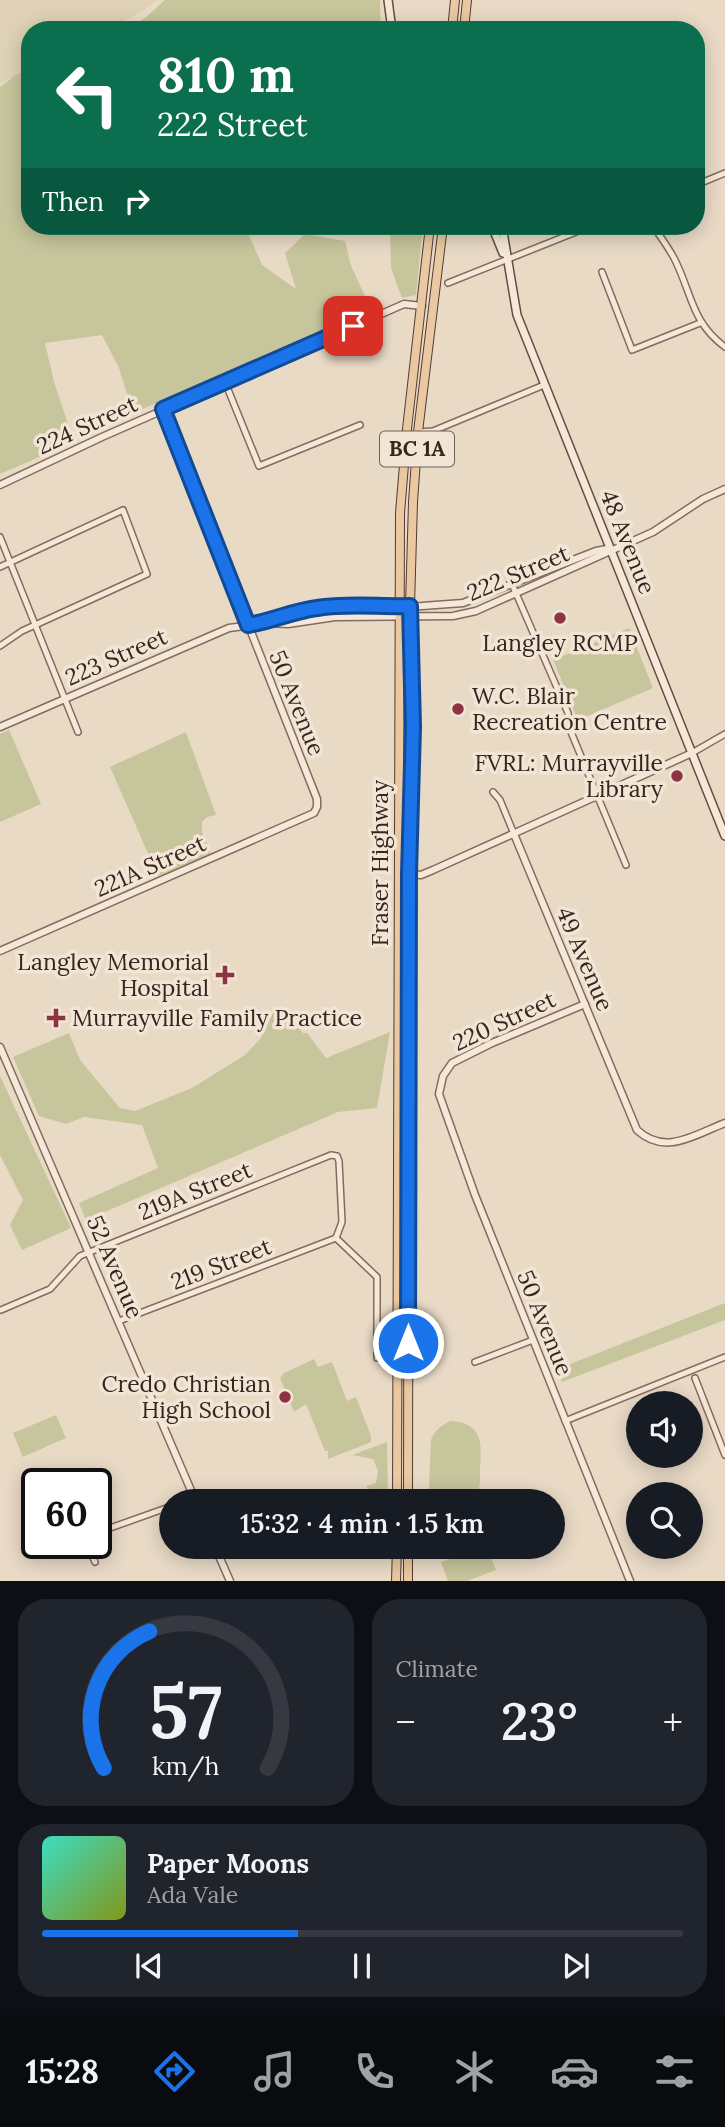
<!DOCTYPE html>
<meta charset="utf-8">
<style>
body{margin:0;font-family:Lora,serif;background:#20242c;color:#f1f3f6;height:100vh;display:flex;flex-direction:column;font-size:26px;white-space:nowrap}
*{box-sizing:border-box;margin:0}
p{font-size:23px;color:#9ea1a6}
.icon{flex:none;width:38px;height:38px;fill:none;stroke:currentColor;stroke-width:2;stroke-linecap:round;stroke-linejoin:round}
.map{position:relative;height:1581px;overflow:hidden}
.sheet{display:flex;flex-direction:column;gap:18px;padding:18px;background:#0d0f14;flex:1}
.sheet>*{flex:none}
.banner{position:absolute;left:21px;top:21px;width:684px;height:214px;border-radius:28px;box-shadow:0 4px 18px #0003;background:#0b6e4f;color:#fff;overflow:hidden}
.tools{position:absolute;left:626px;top:1391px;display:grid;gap:14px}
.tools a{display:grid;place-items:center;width:77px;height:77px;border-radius:50%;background:#171b24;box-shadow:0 4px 18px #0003;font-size:35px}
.speed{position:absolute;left:21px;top:1468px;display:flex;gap:14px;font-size:35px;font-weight:700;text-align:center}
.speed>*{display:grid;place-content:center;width:91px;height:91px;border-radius:50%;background:#171b24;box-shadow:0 4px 18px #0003;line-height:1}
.speed .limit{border:4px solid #111;border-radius:10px;background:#fff;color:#111}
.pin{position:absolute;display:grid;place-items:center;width:60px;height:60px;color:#fff;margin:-30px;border-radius:14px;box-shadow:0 4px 10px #0006}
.me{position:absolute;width:77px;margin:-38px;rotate:0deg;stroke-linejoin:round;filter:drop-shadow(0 0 5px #0008)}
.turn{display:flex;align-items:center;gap:24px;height:147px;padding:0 21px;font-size:32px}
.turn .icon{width:91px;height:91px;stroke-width:2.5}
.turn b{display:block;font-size:49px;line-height:60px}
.then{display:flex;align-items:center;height:66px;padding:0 21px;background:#0003;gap:14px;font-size:26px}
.big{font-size:52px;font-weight:600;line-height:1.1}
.sheet .tile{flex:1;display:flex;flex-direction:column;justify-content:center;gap:10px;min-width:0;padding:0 24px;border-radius:28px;background:#20242c}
.sheet .dial{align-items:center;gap:0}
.dial svg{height:182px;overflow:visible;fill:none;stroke:#363941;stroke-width:7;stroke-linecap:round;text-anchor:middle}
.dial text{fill:#f1f3f6;stroke:none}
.song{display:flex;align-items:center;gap:21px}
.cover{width:84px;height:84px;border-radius:10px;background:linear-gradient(135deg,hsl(170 70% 55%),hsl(70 70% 35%))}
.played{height:7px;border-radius:4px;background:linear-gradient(90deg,#1a73e8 40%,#363941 40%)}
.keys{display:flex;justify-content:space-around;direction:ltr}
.heat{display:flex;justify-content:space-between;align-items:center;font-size:38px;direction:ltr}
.sheet .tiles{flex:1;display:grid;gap:18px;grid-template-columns:1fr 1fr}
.tile:last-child{grid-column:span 2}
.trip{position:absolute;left:159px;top:1489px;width:406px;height:70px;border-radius:35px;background:#171b24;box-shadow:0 4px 18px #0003;font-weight:600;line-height:70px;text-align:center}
.tabs{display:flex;height:112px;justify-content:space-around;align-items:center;background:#090b0e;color:#9ea1a6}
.tabs .icon{width:49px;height:49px}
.tabs .active{color:#1a73e8}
.tabs b{font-size:32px;color:#f1f3f6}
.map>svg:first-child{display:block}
.farmland{fill:#ded1b5}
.green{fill:#c7c59b}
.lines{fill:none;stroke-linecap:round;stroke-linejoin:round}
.minor-casing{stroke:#836c5e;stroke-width:8}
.tertiary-casing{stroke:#836c5e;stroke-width:9}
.secondary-casing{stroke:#654d41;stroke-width:10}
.primary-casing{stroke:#513b32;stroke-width:10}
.minor{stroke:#f5e8d9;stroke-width:5}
.tertiary{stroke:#f5e8d9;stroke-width:6}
.secondary{stroke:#f5e8d9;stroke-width:7}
.primary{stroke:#e9c8a2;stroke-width:8}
.route-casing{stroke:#114b97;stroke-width:18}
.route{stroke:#1a73e8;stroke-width:12}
.poi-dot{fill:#8c3442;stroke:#f2e5d5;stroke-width:2.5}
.labels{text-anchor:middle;stroke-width:7;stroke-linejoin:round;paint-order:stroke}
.shield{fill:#f2e5d5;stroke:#6e6056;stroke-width:2}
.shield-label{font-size:21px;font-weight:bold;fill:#352720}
.street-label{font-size:23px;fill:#352720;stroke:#f2e5d5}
.poi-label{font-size:23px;fill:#352720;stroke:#f2e5d5;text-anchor:end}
</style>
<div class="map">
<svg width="725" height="1581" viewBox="0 0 725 1581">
<rect width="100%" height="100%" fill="#e9dac6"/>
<path class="farmland" d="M 0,0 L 156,0 L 144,10 L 108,30 L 30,30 L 30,70 L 0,83 Z"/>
<g class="green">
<path d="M 165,0 L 380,0 L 381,30 L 122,30 L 145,18 Z"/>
<path d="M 17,74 L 30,74 L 30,226 L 245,226 L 262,265 L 296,289 L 285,253 L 305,234 L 345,241 L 351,266 L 373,313 L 133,413 L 119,368 L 102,335 L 45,343 L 54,382 L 74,442 L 0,474 L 0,87 Z"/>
<path d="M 390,226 L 423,226 L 416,295 L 402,298 L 391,268 Z"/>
<path d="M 629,628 L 653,688 L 578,720 L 553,660 Z"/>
<path d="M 9,730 L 41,804 L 0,822 L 0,734 Z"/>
<path d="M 186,732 L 216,815 L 207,817 L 202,822 L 202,832 L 211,854 L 158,876 L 110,767 Z"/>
<path d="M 274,1010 L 291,1017 L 303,1033 L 307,1033 L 326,1058 L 390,1032 L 377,1108 L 338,1112 L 86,1220 L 79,1203 L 158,1168 L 142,1125 L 84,1117 L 66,1124 L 39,1116 L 13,1057 L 69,1033 L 80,1060 L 120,1108 L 135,1111 L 192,1088 L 245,1055 L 261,1038 Z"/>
<path d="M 0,1076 L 71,1228 L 22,1250 L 10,1225 L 23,1200 L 0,1155 Z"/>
<path d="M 725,1303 L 725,1320 L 562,1382 L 555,1370 Z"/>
<path d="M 314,1359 L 318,1367 L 332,1362 L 347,1401 L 356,1397 L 371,1436 L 371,1442 L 328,1459 L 328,1451 L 325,1451 L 306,1404 L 294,1412 L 280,1378 L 284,1373 Z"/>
<path d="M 56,1415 L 66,1438 L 23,1457 L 13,1433 Z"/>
<path d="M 451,1421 C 483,1423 482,1444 480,1469 C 480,1481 481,1492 474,1501 L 435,1501 L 429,1490 L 431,1440 C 435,1430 441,1425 451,1421 Z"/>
<path d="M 387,1442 L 388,1501 L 378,1501 L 366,1486 L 376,1483 L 378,1471 L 373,1459 L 352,1455 Z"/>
<path d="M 482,1547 L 487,1547 L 496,1570 L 467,1581 L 448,1581 L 441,1562 Z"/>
</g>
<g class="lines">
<defs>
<g id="minor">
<path d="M 696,185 L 725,173"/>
<path d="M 653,226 C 660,236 668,247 674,258 C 692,293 691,322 725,347"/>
<path d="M 602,272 L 632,350 L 700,323"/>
<path d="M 448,283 L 591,226"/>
<path d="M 225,382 L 259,466 L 360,425"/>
<path d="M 418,432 L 433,431 L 544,385"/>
<path d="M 0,537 L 78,732"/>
<path d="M 0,567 L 123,510 L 147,574 L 22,631 L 0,646"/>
<path d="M 512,584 L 568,713 L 571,732 L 626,865"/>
<path d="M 692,753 L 725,734"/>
<path d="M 493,792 L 500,800 L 514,834"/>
<path d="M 336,1238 L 377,1277 L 377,1358"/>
<path d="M 1,1310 L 50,1289 L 80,1256 L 331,1155 L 337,1156 L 339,1161 L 342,1222 L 336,1238"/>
<path d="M 119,1321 L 336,1238"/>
<path d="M 475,1362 L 533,1340"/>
<path d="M 695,1378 L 725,1455"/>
<path d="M 565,1421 L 725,1357"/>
<path d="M 183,1502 L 194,1497"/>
<path d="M 96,1533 L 172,1506"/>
<path d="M 87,1544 L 95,1562"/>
</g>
<g id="tertiary">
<path d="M 0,485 L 102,437 L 404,304 L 422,306"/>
<path d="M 270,622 L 287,613 L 317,608 L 422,606 L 463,603 L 596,551 L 607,549"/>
<path d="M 0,727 L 229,628 L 268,623 L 288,624 L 335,617 L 453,616 L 476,611 L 653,532 L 703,499 L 725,489"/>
<path d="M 514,834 L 637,1130 C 665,1156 694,1135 725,1123"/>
<path d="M 409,874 L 421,875 L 433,870 L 692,753"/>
<path d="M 0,951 L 314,813 L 317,807 L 317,799 L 163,409"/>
<path d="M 585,1004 L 492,1043 L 452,1063 L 443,1076 L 439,1094 L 475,1195 L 630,1581"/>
<path d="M 0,1047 L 196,1502"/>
<path d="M 215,1547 L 230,1581"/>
</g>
<g id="secondary">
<path d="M 388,0 L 392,30"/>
<path d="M 492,226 L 503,253"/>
<path d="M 502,226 L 517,315 L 725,836"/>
</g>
<g id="primary">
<path d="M 452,30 L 455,0"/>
<path d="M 464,30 L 467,0"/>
<path d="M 397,1502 L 400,513 L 407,429 L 430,226"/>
<path d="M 408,1502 L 409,874 L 413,727 L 410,606 L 413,502 L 418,432 L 443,226"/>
<path d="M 408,1547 L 408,1581"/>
<path d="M 396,1581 L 397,1547"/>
</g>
</defs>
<use href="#minor" class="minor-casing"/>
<use href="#tertiary" class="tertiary-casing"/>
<use href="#secondary" class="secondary-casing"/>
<use href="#primary" class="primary-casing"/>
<use href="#minor" class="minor"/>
<use href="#tertiary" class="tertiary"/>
<use href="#secondary" class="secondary"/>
<use href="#primary" class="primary"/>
</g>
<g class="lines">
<defs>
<path id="route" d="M 353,326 L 163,409 L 248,625 C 272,621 293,611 317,608 C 347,603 380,607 410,606 L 413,727 L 409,874 L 408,1343"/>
</defs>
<use href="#route" class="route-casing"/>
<use href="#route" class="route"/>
</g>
<g class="poi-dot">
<circle cx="560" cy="618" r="7"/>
<circle cx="458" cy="709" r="7"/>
<circle cx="677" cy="776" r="7"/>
<path d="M221.5 964.5h7v7h7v7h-7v7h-7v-7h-7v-7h7z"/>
<path d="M52.5 1007.5h7v7h7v7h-7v7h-7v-7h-7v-7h7z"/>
<circle cx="285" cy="1397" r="7"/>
</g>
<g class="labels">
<rect class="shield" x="380" y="431.5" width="74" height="35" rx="5"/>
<g class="shield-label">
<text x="417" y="456">BC 1A</text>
</g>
<g class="street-label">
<text transform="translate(87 425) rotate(-25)" y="8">224 Street</text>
<text transform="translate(628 542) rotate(68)" y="8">48 Avenue</text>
<text transform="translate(518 573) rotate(-23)" y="8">222 Street</text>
<text transform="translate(116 657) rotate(-24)" y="8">223 Street</text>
<text transform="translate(297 703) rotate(68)" y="8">50 Avenue</text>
<text transform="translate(380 863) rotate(-90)" y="8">Fraser Highway</text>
<text transform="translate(150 866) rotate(-24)" y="8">221A Street</text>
<text transform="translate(585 959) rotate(67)" y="8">49 Avenue</text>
<text transform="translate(504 1021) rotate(-25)" y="8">220 Street</text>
<text transform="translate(195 1191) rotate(-22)" y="8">219A Street</text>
<text transform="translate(221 1264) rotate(-21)" y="8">219 Street</text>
<text transform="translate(115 1267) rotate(67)" y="8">52 Avenue</text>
<text transform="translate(545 1323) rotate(68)" y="8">50 Avenue</text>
</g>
<g class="poi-label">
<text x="560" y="651" text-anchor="middle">Langley RCMP</text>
<text x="472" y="704" text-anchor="start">W.C. Blair<tspan x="472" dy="26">Recreation Centre</tspan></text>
<text x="663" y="771">FVRL: Murrayville<tspan x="663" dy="26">Library</tspan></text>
<text x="209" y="970">Langley Memorial<tspan x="209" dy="26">Hospital</tspan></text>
<text x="72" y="1026" text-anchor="start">Murrayville Family Practice</text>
<text x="271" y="1392">Credo Christian<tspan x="271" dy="26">High School</tspan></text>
</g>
</g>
</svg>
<div class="tools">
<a><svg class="icon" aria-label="sound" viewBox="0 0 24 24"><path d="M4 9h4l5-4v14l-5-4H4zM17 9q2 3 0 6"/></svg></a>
<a><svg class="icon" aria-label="search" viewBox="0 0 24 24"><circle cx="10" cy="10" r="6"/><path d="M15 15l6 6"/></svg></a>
</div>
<div class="speed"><div class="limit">60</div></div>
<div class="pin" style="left:353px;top:326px;background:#d93025"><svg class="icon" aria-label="arrive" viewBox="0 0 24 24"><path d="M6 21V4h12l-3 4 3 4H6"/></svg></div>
<svg class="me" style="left:408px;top:1343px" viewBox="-20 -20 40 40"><circle r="17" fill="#1a73e8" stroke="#fff" stroke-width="3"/><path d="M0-11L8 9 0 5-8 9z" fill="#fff"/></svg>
<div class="trip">15:32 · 4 min · 1.5 km</div>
<div class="banner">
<div class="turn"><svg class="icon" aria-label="left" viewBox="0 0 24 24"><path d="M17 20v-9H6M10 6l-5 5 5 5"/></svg><div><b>810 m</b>222 Street</div></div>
<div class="then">Then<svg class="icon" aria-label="right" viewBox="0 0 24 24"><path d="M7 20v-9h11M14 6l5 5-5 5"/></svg></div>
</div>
</div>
<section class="sheet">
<div class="tiles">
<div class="tile dial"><svg viewBox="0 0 100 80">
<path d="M14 69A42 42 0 1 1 86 69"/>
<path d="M14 69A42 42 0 0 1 34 9" stroke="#1a73e8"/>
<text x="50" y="56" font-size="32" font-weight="700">57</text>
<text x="50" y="72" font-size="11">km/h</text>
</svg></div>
<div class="tile"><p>Climate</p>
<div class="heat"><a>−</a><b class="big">23°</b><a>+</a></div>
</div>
<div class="tile">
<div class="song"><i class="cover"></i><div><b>Paper Moons</b><p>Ada Vale</p></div></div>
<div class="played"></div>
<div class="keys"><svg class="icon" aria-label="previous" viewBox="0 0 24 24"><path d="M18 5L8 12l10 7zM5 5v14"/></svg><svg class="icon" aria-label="pause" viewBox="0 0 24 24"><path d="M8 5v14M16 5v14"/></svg><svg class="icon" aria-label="next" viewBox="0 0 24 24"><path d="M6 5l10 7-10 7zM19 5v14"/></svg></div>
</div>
</div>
</section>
<nav class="tabs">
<b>15:28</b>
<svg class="icon active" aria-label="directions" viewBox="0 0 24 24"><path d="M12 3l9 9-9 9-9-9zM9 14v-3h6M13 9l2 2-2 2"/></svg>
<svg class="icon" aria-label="music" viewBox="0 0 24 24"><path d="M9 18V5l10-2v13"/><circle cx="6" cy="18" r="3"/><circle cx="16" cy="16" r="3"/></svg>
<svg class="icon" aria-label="phone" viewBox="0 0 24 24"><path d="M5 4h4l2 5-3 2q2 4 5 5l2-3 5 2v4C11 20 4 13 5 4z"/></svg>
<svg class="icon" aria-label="climate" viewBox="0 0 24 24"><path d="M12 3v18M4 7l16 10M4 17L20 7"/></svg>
<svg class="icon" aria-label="car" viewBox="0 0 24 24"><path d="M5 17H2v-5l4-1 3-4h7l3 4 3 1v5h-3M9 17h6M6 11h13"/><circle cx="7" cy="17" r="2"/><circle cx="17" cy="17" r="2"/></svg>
<svg class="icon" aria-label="filters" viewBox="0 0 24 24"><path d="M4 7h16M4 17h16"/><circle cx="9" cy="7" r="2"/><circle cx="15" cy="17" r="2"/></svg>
</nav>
